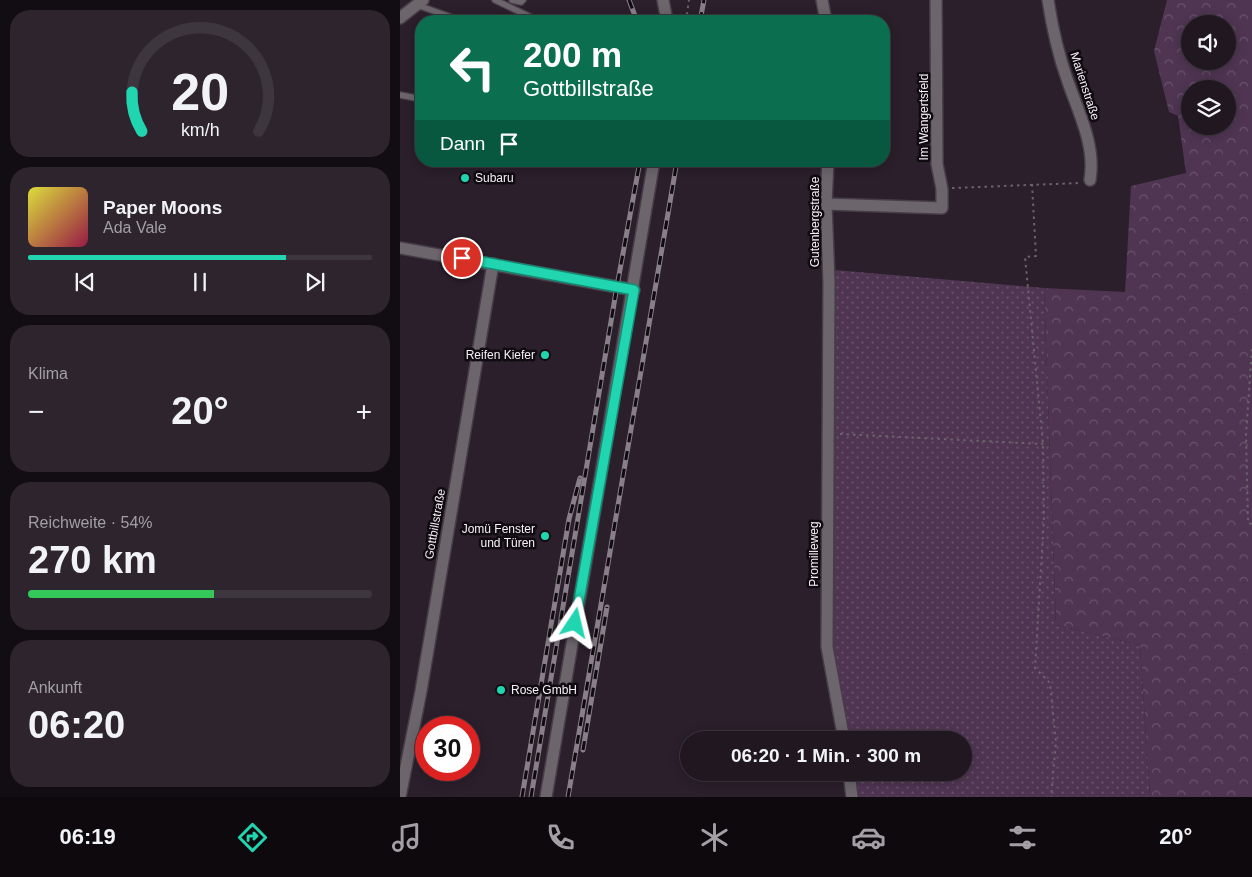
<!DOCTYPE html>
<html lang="de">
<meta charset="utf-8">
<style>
body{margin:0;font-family:Arial,sans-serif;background:#2d242d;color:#f1f3f6;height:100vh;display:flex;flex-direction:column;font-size:19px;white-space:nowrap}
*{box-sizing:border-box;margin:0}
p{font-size:16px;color:#a29fa5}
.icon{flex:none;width:28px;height:28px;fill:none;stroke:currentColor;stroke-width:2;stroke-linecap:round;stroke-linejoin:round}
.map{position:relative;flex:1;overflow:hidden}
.panel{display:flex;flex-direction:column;gap:10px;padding:10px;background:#120d12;width:400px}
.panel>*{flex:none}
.top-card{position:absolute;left:15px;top:15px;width:475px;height:152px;border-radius:20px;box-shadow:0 2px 12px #0003,0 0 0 1px #3d363e;background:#0b6e4f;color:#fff;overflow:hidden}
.tools{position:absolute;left:781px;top:15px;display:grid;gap:10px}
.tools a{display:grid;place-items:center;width:55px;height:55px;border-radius:50%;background:#201720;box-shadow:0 2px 12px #0003,0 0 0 1px #3d363e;font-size:25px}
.speed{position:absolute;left:15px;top:716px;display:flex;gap:10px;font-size:25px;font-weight:700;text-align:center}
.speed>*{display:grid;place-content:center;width:65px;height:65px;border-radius:50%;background:#201720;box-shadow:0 2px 12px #0003,0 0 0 1px #3d363e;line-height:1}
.speed .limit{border:8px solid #d22;background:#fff;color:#111}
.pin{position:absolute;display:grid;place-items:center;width:42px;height:42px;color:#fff;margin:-21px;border:2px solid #fff;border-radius:50%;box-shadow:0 1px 5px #0007}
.me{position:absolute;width:55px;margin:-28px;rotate:10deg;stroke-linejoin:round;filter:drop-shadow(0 0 4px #0008)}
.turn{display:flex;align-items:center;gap:18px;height:105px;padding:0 25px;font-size:22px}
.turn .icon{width:65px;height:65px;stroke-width:2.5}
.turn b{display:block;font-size:35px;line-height:42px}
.then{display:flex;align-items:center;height:48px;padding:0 25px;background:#0003;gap:10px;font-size:19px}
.big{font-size:38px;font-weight:700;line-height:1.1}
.panel .widget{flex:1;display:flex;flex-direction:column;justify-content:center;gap:8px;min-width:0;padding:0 18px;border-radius:20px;background:#2d242d}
.panel .dial{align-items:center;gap:0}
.dial svg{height:130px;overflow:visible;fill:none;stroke:#3d363e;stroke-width:7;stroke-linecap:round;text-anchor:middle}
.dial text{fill:#f1f3f6;stroke:none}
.song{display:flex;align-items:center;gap:15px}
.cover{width:60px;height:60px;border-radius:8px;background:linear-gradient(135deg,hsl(60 70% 55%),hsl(340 70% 35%))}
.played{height:5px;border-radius:2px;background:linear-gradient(90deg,#20d5b0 75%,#3d363e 75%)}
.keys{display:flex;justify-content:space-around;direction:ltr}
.heat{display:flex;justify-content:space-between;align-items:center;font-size:28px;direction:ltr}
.charge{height:8px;border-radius:4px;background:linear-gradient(90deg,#34c759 54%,#3d363e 0)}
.trip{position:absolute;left:280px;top:731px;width:292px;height:50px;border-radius:25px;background:#201720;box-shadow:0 2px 12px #0003,0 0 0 1px #3d363e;font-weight:700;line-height:50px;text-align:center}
.dock{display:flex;height:80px;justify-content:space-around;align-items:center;background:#0d090d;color:#a29fa5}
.dock .icon{width:35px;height:35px}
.dock .selected{color:#20d5b0}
.dock b{font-size:22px;color:#f1f3f6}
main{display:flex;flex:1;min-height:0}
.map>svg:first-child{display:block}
.forest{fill:url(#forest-crowns);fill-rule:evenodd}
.garden{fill:url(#garden-dots)}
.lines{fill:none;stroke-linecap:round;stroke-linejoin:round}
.lane-casing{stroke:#473c48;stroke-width:8}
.street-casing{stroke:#473c48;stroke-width:14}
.path{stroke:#6c626d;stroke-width:2;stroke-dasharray:2.5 4;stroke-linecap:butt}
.lane{stroke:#6c666c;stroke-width:5.5}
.street{stroke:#6c666c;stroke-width:11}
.rail-casing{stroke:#897f8a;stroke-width:5}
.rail{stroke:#100b10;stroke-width:3;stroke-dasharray:9;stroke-linecap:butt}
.route-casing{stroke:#158a72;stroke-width:12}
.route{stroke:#20d5b0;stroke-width:9}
.poi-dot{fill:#20d5b0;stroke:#100b10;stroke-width:2}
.labels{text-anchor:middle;stroke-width:5;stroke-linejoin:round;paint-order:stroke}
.street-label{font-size:12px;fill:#f7eff8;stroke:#100b10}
.poi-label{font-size:12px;fill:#f7eff8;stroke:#100b10;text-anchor:start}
</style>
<main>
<section class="panel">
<div class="widget dial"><svg viewBox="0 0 100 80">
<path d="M14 69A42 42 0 1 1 86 69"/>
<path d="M14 69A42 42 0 0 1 8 45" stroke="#20d5b0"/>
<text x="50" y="56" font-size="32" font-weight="700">20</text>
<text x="50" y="72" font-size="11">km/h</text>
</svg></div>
<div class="widget">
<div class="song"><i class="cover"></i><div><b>Paper Moons</b><p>Ada Vale</p></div></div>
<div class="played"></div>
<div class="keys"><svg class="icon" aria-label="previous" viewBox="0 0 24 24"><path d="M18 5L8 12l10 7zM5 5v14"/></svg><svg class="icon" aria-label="pause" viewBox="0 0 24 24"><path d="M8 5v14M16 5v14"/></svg><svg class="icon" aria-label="next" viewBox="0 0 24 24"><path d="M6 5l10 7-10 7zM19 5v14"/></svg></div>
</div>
<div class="widget"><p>Klima</p>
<div class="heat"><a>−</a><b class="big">20°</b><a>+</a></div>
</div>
<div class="widget"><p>Reichweite · 54%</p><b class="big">270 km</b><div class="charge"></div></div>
<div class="widget"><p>Ankunft</p><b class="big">06:20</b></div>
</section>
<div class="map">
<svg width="852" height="797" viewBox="0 0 852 797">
<defs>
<pattern id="forest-crowns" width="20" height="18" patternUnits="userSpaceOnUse" patternTransform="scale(1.25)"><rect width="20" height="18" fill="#4f3552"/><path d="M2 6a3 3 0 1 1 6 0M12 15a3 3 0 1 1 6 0" fill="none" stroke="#69536c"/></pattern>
<pattern id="garden-dots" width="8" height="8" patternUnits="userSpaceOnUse" patternTransform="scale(1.25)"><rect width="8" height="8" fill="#4f3552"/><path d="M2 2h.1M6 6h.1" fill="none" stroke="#69536c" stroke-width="1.8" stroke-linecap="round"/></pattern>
</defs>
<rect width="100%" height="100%" fill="#2a1f2b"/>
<path class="forest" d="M 767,0 L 852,0 L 852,797 L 750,797 L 740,645 L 656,625 L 644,288 L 725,292 L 731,186 L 786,173 L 778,116 L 769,112 L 754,51 ZM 790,24 L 828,24 L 828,61 L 790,61 ZM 790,89 L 828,89 L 828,126 L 790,126 Z"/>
<path class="garden" d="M 435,270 L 644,288 L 656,625 L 740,645 L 750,797 L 457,797 L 454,773 L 564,772 L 564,740 L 448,740 L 429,641 Z"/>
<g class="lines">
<defs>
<g id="lane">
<path d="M 95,0 L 139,21"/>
<path d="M 112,0 L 121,2 L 123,0"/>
<path d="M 17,5 L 62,21"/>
<path d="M 0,95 L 21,99"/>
</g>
<g id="street">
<path d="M 263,0 L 267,21"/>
<path d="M 422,0 L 426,21"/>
<path d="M 648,0 C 652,26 658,54 667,79 C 678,112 696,145 690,180"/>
<path d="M 0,18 L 23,0"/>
<path d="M 428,161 L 426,204 L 429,282 L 427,647 L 444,740"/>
<path d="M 426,204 L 542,208 L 542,189 L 537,164 L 536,0"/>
<path d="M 0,248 L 234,290"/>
<path d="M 449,772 L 452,797"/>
<path d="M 0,797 L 21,691 L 93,264"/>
<path d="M 146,797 L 254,161"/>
</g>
</defs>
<use href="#lane" class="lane-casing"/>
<use href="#street" class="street-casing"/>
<g class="path">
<path d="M 286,21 L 289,0"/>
<path d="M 632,184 L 636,256 L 625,257 L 643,444 L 644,518 L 635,668 L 650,683 L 656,742 L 651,797"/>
<path d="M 552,188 L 680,183"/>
<path d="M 852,349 L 846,434 L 848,523 L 852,524"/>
<path d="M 440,434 L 643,444"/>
</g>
<use href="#lane" class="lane"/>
<use href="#street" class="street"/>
<defs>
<g id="rail">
<path d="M 229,0 L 237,21"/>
<path d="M 300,21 L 304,0"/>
<path d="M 183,750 L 207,607"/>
<path d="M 122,797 L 169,519 L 180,478"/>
<path d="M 131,797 L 217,286 L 240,161"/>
<path d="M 168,797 L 277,161"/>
</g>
</defs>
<use href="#rail" class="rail-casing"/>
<use href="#rail" class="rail"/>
</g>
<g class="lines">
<defs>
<path id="route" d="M 62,258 L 234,290 L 175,623"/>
</defs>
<use href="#route" class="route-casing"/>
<use href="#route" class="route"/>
</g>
<g class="poi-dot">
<circle cx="65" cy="178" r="5"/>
<circle cx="145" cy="355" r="5"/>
<circle cx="145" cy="536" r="5"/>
<circle cx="101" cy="690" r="5"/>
</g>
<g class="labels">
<g class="street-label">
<text transform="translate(685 86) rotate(72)" y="4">Marienstraße</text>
<text transform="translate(524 117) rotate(-90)" y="4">Im Wangertsfeld</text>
<text transform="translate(415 222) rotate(-90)" y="4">Gutenbergstraße</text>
<text transform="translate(35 524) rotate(-80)" y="4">Gottbillstraße</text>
<text transform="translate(414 554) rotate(-90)" y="4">Promilleweg</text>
</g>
<g class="poi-label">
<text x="75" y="182">Subaru</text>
<text x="135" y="359" text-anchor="end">Reifen Kiefer</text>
<text x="135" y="533" text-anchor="end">Jomü Fenster<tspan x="135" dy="14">und Türen</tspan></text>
<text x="111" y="694">Rose GmbH</text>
</g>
</g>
</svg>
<div class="tools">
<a><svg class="icon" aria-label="sound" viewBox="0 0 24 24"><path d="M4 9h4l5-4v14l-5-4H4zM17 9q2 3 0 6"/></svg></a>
<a><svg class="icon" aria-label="layers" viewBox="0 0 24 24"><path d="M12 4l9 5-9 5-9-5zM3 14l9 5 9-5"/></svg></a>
</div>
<div class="speed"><div class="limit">30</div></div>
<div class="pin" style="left:62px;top:258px;background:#d93025"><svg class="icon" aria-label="arrive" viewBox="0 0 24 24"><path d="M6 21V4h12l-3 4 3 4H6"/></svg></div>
<svg class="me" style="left:175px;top:623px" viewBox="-20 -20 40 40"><path d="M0-17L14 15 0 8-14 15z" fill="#20d5b0" stroke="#fff" stroke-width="4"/></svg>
<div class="trip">06:20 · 1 Min. · 300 m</div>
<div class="top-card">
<div class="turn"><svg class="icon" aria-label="left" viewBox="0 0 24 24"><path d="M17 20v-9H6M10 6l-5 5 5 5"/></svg><div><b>200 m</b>Gottbillstraße</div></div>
<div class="then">Dann<svg class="icon" aria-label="arrive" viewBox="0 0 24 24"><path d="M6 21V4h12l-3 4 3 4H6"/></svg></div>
</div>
</div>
</main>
<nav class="dock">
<b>06:19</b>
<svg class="icon selected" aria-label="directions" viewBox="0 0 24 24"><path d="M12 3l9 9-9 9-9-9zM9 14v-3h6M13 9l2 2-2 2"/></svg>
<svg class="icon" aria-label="music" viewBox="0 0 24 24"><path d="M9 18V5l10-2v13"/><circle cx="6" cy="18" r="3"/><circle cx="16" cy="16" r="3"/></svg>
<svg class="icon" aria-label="phone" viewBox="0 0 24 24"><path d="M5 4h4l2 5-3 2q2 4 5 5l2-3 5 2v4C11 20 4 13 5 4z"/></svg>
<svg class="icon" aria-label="climate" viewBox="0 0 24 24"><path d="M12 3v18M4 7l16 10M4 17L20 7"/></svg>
<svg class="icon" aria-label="car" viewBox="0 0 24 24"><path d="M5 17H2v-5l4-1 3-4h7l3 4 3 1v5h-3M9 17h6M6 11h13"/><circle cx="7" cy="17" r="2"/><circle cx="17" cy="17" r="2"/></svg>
<svg class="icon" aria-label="filters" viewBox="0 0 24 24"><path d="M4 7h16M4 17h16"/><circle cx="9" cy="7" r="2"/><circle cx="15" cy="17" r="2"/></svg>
<b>20°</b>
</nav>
